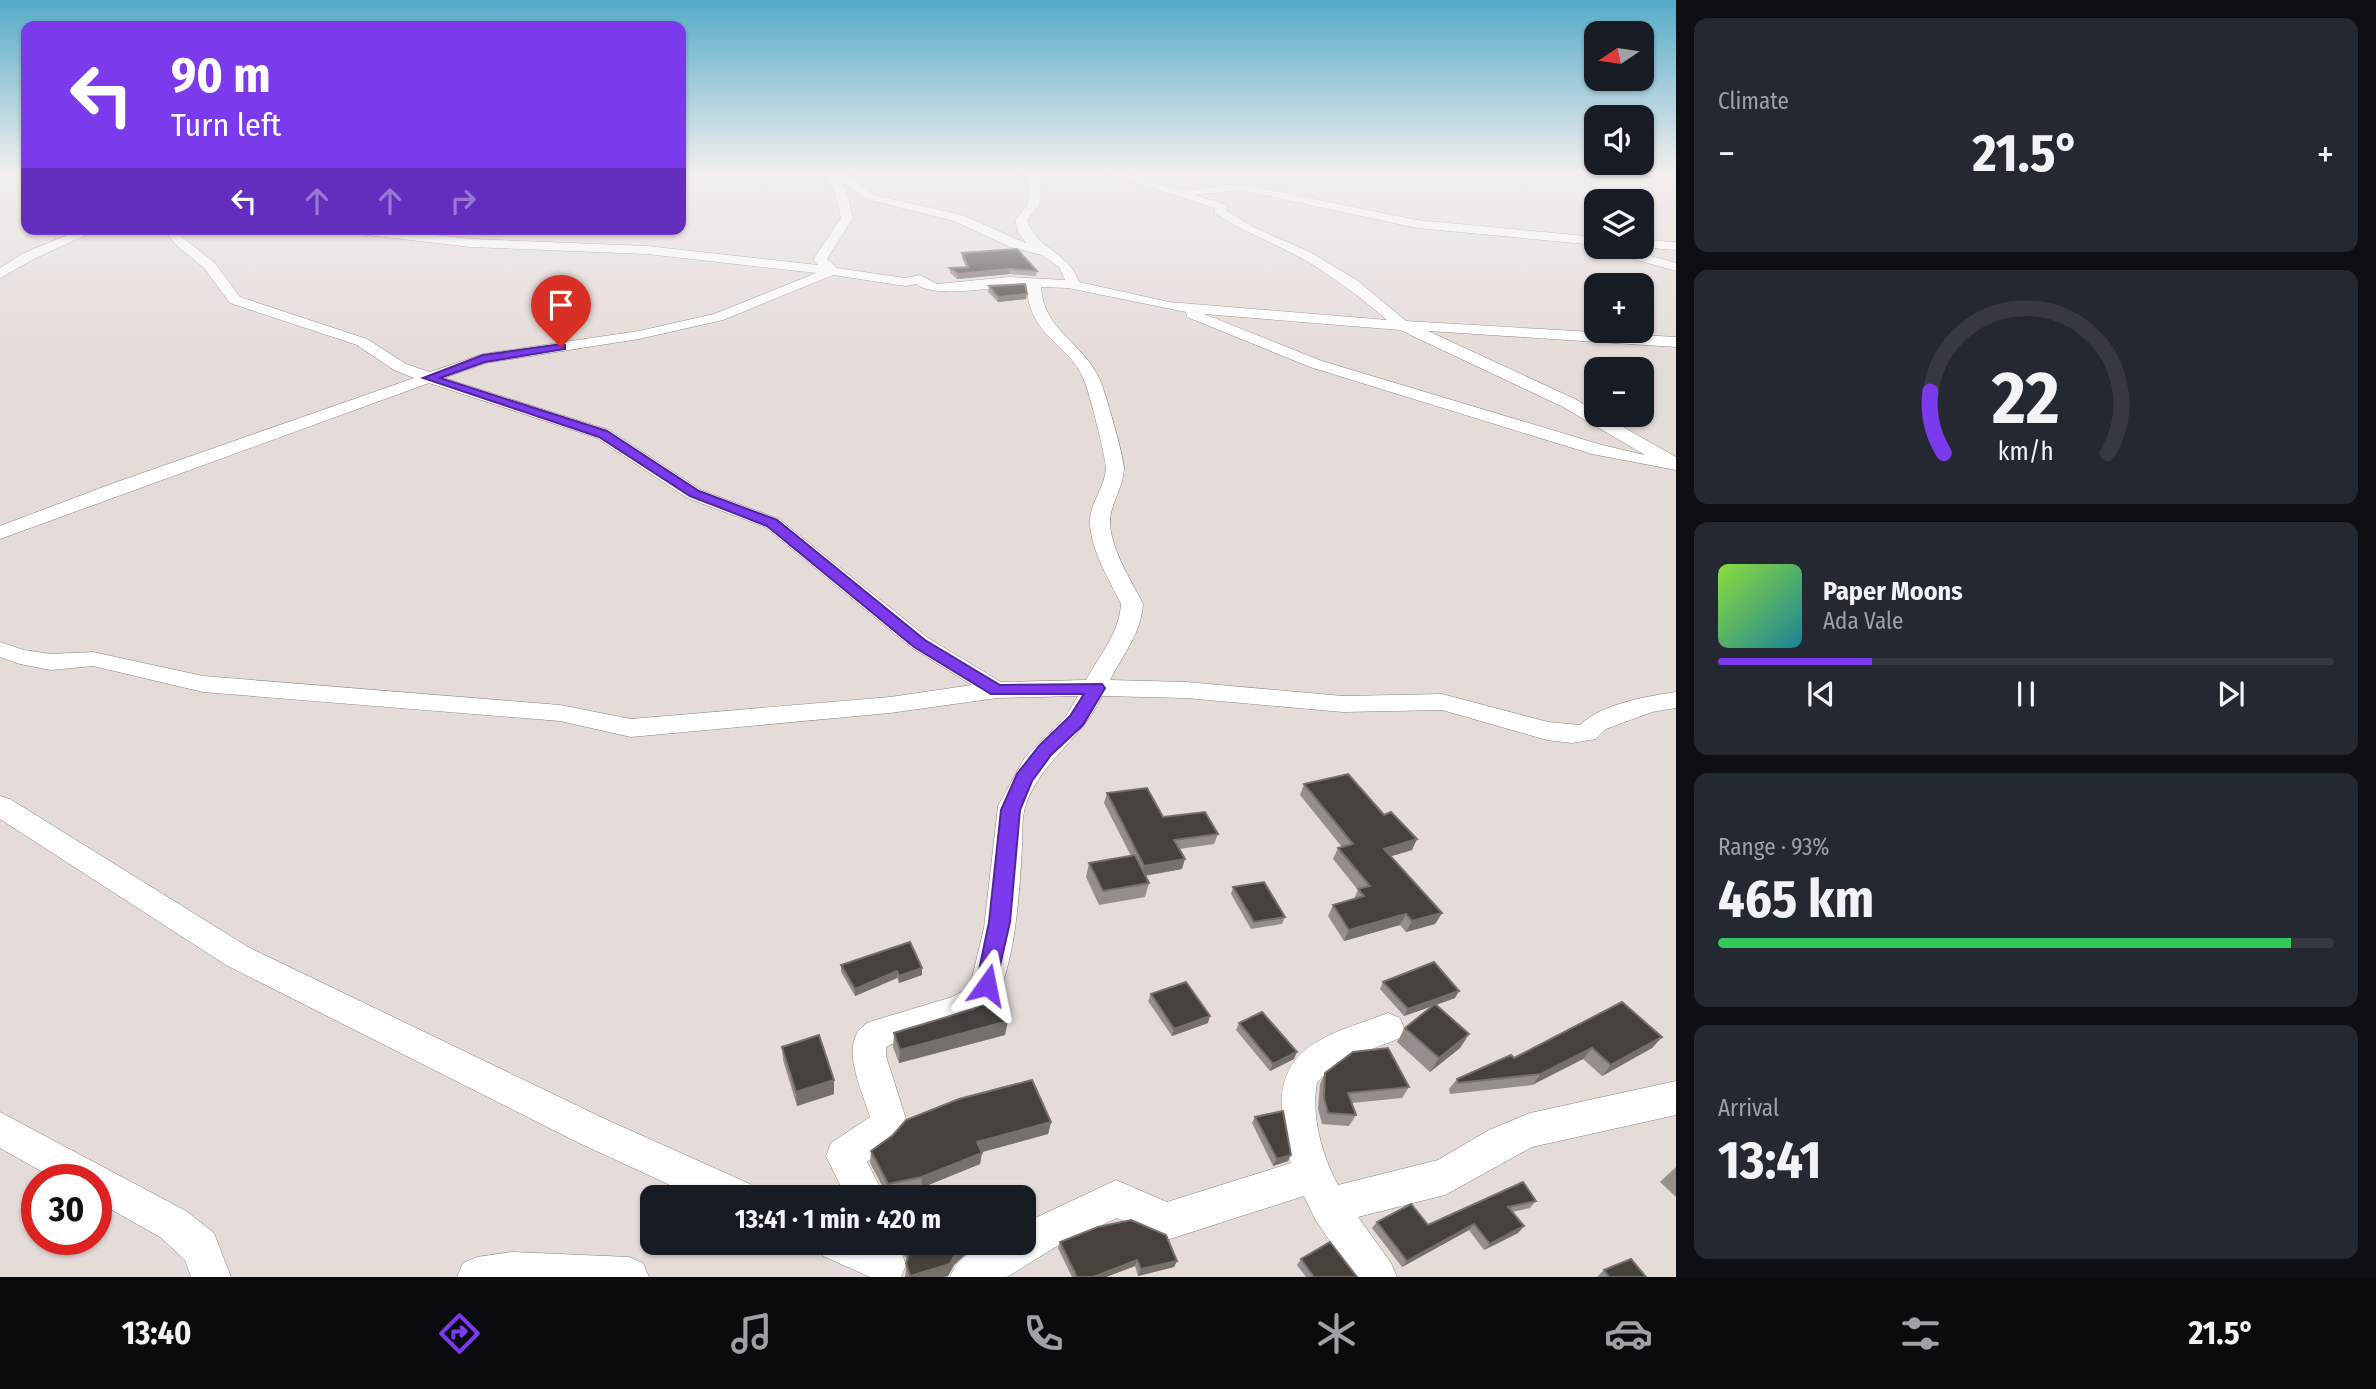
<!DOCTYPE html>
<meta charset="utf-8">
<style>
body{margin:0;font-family:"Fira Sans Condensed",sans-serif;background:#242831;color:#f1f3f6;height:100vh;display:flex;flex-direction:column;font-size:26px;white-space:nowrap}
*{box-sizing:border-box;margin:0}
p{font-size:23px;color:#9ea1a6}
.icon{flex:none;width:38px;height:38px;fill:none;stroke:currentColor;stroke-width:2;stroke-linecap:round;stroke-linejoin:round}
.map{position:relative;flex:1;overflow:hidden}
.drawer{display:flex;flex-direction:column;gap:18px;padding:18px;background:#0d0f14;width:700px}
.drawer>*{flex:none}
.hud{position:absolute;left:21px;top:21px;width:665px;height:214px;border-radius:14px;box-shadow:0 2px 5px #0004;background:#7c3aed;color:#fff;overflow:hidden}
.needle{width:46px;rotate:257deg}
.fabs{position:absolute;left:1584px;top:21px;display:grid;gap:14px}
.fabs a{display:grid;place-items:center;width:70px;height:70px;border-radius:14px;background:#171b24;box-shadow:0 2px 5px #0004;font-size:35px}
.speed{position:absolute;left:21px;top:1164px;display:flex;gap:14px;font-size:35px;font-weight:700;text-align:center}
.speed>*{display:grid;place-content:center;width:91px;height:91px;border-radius:50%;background:#171b24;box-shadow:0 2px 5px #0004;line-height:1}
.speed .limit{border:10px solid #d22;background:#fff;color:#111}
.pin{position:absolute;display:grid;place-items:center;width:60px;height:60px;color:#fff;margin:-72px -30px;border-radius:50% 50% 50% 0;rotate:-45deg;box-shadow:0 0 7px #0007}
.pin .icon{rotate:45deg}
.me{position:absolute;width:77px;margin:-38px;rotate:12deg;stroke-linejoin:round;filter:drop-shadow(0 0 5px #0008)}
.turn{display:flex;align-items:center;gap:24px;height:147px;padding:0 35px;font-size:32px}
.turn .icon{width:91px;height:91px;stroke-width:2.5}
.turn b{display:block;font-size:49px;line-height:60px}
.lanes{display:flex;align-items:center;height:66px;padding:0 35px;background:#0003;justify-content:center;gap:35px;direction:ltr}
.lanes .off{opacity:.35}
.big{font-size:52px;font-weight:700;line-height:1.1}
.drawer .tile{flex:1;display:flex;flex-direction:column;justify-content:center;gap:10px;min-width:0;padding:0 24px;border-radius:14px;background:#242831}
.drawer .dial{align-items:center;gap:0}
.dial svg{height:182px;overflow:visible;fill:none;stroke:#363941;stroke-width:7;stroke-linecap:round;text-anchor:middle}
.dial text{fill:#f1f3f6;stroke:none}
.song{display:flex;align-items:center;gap:21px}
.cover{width:84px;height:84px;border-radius:10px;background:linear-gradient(135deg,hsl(90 70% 55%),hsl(190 70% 35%))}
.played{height:7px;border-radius:4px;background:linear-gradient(90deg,#7c3aed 25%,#363941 25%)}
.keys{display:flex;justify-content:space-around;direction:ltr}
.heat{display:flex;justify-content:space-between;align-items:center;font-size:38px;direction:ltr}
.charge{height:10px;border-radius:5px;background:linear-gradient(90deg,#34c759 93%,#363941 0)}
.trip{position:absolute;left:640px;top:1185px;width:396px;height:70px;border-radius:14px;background:#171b24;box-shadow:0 2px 5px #0004;font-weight:700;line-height:70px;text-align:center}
.tabs{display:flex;height:112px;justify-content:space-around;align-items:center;background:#090b0e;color:#9ea1a6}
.tabs .icon{width:49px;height:49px}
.tabs .on{color:#7c3aed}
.tabs b{font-size:32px;color:#f1f3f6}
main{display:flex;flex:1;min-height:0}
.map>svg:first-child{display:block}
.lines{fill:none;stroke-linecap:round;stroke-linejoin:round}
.street-casing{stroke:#88817d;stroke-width:1}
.street{fill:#fff;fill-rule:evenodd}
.wall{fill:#968e8c}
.shaded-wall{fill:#76706c}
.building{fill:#47413e;stroke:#76706c;stroke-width:2}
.route{fill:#7c3aed;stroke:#51269a;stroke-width:2}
</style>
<main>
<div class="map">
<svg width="1676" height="1277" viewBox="0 0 1676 1277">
<rect width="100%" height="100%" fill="#e5dcd9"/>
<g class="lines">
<defs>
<g id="street">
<path d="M 825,174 L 846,174 L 874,195 L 962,215 L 1026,243 L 1018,232 L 1015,220 L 1027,205 L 1030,182 L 1025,174 L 1035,174 L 1042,182 L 1039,205 L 1027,220 C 1036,249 1070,253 1079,282 L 1169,302 L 1387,320 C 1360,297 1334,277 1303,259 C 1274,243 1243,232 1215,213 L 1215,208 L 1109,174 L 1124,174 L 1183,191 L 1240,184 L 1417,220 L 1596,237 L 1596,245 L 1417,228 L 1240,190 L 1195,195 L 1227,205 L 1226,210 L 1253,227 L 1310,252 L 1358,281 L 1406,321 L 1676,337 L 1676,347 L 1428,331 L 1575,399 L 1596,412 L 1596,415 L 1602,415 L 1676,457 L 1676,470 L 1592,454 L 1310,367 L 1187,317 L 1186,312 L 1068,288 L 1041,287 C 1043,330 1084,343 1100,380 C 1105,391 1124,457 1124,468 C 1124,488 1109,504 1110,525 C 1113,554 1131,579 1143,604 C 1141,634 1123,654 1110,680 L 1186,682 L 1343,696 L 1442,694 L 1548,722 L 1580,725 C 1601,704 1648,696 1676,692 L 1676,708 L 1652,712 L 1606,729 L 1596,739 L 1572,743 L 1547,740 L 1442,710 L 1343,712 L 1186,698 L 1102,696 C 1083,738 1042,760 1026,804 C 1021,818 1023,832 1022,847 C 1020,884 1015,994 982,1014 C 952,1032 915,1031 886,1047 L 886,1056 L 907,1122 C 898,1142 884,1150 867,1162 L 885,1197 L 846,1197 L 826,1156 L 831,1143 L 870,1117 C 862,1089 836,1040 869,1022 L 952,997 L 967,989 L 971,982 L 984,928 L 998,806 L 1025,757 L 1066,716 L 1078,696 L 997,698 L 890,713 L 631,737 L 560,721 L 203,692 L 93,666 L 51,670 L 20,664 L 0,657 L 0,642 L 24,650 L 51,654 L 93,652 L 203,676 L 560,705 L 631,719 L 890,697 L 972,685 L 912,648 L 765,527 L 687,498 L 597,438 L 429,383 L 0,539 L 0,526 L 111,484 L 414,378 L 394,370 L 357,345 L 230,303 L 204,268 L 175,244 L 164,229 L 176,229 L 183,238 L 214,262 L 240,297 L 367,339 L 406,364 L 430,372 L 483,354 L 639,331 L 714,314 L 816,273 L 647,254 L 471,247 L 350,233 L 344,229 L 384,229 L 471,239 L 647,246 L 818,265 L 813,260 L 841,218 L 835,192 ZM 838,179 L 866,199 L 954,221 L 1010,247 L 1042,255 L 1059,267 L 1065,280 L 1009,277 L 937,284 L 920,275 L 905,278 L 837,268 L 827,259 L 853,218 L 847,192 ZM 833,275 L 905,286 L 917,284 C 934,300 1002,285 1027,286 C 1028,337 1069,342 1084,380 C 1089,391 1106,458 1106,468 C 1105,488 1089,503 1090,524 C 1092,553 1109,579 1121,604 C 1119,634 1100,654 1086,680 L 1001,682 L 928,638 L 779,519 L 701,490 L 609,430 L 444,378 L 486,363 L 639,339 L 723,320 ZM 1204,314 L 1400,330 L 1563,407 L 1645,455 L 1602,445 L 1322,361 Z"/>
<path d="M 82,229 L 99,229 L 34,259 L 0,278 L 0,268 L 24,253 Z"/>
<path d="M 1642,240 L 1676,242 L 1676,250 L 1638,247 L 1642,247 Z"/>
<path d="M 1600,247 L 1619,247 L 1676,263 L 1676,271 L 1602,250 Z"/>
<path d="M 0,796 L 10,799 L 248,947 L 605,1119 L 750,1184 L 756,1197 L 696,1197 L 579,1143 L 226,965 L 0,819 Z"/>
<path d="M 1388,1013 L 1400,1018 L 1404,1028 L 1400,1038 C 1372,1050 1336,1059 1317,1083 C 1311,1117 1322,1155 1338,1185 L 1438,1160 L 1489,1130 L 1530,1113 L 1676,1081 L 1676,1115 L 1532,1147 L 1445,1195 L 1358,1217 L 1391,1263 L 1397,1277 L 1354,1277 L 1315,1219 L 1304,1196 L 1167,1240 L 1117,1218 L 1057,1246 L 1007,1277 L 950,1277 C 963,1246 994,1242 1024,1242 L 1024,1224 L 1031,1220 L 1116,1180 L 1167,1202 L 1291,1163 C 1285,1148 1283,1131 1282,1115 C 1276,1043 1333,1034 1388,1013 Z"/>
<path d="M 0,1112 L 186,1211 L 214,1233 L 231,1277 L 191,1277 L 185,1260 L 160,1237 L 96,1201 L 96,1180 L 57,1180 L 0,1148 Z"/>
<path d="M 818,1242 L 881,1242 L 901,1251 L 906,1265 L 901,1277 L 870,1277 L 823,1256 Z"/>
<path d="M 512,1252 L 629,1257 L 643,1263 L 649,1277 L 457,1277 L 463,1263 L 477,1257 Z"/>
</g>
</defs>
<use href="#street" class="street-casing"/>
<use href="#street" class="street"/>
</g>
<g class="wall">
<path d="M 962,253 L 1037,271 L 1036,276 L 1009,274 L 957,279 L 950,273 L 950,268 L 966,267 L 962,258 Z"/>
<path d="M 989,286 L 1026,299 L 998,302 L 988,292 Z"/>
<path d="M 1304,784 L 1412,850 L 1391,856 L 1442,913 L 1435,924 L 1406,932 L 1400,925 L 1344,941 L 1328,916 L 1333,905 L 1354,899 L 1358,890 L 1333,859 L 1338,848 L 1342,847 L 1300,795 Z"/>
<path d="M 1107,793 L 1163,817 L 1218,834 L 1214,844 L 1179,849 L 1182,869 L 1145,876 L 1149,883 L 1145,897 L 1099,905 L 1086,877 L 1089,863 L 1131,856 L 1104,803 Z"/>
<path d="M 1233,887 L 1285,917 L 1282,924 L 1251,929 L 1231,894 Z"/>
<path d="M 841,965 L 922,975 L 899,983 L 897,978 L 855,996 L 841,972 Z"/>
<path d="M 1383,982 L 1455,998 L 1436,1005 L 1469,1034 L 1460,1048 L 1430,1072 L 1397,1042 L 1405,1028 L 1433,1006 L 1404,1016 L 1380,989 Z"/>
<path d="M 1151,994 L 1208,1023 L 1172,1036 L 1148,1001 Z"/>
<path d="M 1239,1023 L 1294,1059 L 1270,1071 L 1236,1030 Z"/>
<path d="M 894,1033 L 1005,1035 L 899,1063 L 893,1047 Z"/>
<path d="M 1662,1037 L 1652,1048 L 1602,1076 L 1583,1059 L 1532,1085 L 1450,1094 L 1449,1089 L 1457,1079 L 1514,1058 Z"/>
<path d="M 782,1047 L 834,1094 L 797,1106 L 783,1060 Z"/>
<path d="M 1325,1073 L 1409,1087 L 1402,1098 L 1352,1103 L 1356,1115 L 1349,1126 L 1322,1124 L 1318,1109 L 1320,1084 Z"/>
<path d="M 1255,1117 L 1288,1161 L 1273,1166 L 1252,1123 Z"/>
<path d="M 1051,1122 L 1048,1134 L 982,1152 L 980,1164 L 921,1188 L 887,1195 L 870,1163 L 871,1151 Z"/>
<path d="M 1676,1167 L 1676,1197 L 1660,1182 Z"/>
<path d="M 1523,1182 L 1536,1201 L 1530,1208 L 1512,1212 L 1524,1226 L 1518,1233 L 1484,1250 L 1469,1230 L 1402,1267 L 1372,1228 L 1377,1222 L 1428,1225 Z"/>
<path d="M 900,1242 L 990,1242 L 970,1250 L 954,1265 L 948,1276 L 944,1277 L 905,1277 L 907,1260 L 900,1248 Z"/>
<path d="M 1060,1242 L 1177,1261 L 1174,1267 L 1138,1276 L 1135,1266 L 1106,1277 L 1072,1277 L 1058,1248 Z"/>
<path d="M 1301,1259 L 1357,1277 L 1306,1277 L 1297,1265 Z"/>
<path d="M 1604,1270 L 1646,1277 L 1597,1277 Z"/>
</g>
<g class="shaded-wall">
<path d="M 1009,269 L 1009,274 L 957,279 L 958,274 Z"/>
<path d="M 1027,294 L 1026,299 L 998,302 L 998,297 Z"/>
<path d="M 1417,839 L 1412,850 L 1379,860 L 1384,849 Z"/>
<path d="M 1185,859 L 1182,869 L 1142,876 L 1144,866 Z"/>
<path d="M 1442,913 L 1435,924 L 1406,932 L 1412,921 Z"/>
<path d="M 1406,914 L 1400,925 L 1344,941 L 1349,930 Z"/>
<path d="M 922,968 L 922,975 L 899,983 L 899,976 Z"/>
<path d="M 897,971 L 897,978 L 855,996 L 855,989 Z"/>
<path d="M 1459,991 L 1455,998 L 1404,1016 L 1408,1009 Z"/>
<path d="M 1210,1016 L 1208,1023 L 1172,1036 L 1174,1029 Z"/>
<path d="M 1008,1021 L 1005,1035 L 899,1063 L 900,1050 Z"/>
<path d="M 1469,1034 L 1460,1048 L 1430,1072 L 1439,1058 Z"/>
<path d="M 1662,1037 L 1652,1048 L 1602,1076 L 1611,1065 Z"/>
<path d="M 1592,1048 L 1583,1059 L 1532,1085 L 1541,1074 Z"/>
<path d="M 1297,1052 L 1294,1059 L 1270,1071 L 1273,1064 Z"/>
<path d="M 834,1080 L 834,1094 L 797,1106 L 796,1092 Z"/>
<path d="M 1051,1122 L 1048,1134 L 975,1154 L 977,1142 Z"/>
<path d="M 982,1153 L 980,1164 L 921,1188 L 922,1177 Z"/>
<path d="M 1291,1155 L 1288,1161 L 1273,1166 L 1277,1159 Z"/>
<path d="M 1474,1224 L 1469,1230 L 1402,1267 L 1407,1261 Z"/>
<path d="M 1524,1226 L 1518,1233 L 1484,1250 L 1490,1244 Z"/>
<path d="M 967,1242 L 990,1242 L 970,1250 L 954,1265 L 948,1276 L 944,1277 L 910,1277 L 956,1252 Z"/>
<path d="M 1137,1260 L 1135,1266 L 1106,1277 L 1093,1277 Z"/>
<path d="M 1177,1261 L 1174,1267 L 1138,1276 L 1141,1269 Z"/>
</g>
<g class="building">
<path d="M 1017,249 L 1037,271 L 1009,269 L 958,274 L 950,268 L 968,267 L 962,253 Z"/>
<path d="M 1025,284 L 1027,294 L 998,297 L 989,286 Z"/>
<path d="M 1348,774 L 1384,815 L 1391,812 L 1417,839 L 1384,849 L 1442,913 L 1412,921 L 1406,914 L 1349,930 L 1333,905 L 1364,896 L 1358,889 L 1370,886 L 1338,848 L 1353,844 L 1304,784 Z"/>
<path d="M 1147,788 L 1163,817 L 1205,812 L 1218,834 L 1174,840 L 1185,859 L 1144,866 L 1107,793 Z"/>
<path d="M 1135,855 L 1149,883 L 1103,891 L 1089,863 Z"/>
<path d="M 1264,882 L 1285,917 L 1254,922 L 1233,887 Z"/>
<path d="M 910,942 L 922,968 L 899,976 L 897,971 L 855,989 L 841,965 Z"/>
<path d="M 1434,962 L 1459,991 L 1408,1009 L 1383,982 Z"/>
<path d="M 1186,982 L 1210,1016 L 1174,1029 L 1151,994 Z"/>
<path d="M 995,992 L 1008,1021 L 900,1050 L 894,1033 L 973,1009 L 986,1002 Z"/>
<path d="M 1622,1002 L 1662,1037 L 1611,1065 L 1592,1048 L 1541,1074 L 1458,1083 L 1457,1079 L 1511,1055 L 1514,1058 Z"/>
<path d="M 1435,1004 L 1469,1034 L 1439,1058 L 1405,1028 Z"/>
<path d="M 1262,1012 L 1297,1052 L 1273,1064 L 1239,1023 Z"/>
<path d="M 819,1035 L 834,1080 L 796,1092 L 782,1047 Z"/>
<path d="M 1388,1048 L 1409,1087 L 1348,1093 L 1356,1115 L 1328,1113 L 1324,1098 L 1325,1073 L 1353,1052 Z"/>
<path d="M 1032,1080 L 1051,1122 L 977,1142 L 982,1153 L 922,1177 L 888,1184 L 871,1151 L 893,1135 L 906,1120 L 959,1099 Z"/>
<path d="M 1283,1111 L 1291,1155 L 1277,1159 L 1255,1117 Z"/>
<path d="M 1523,1182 L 1536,1201 L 1508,1207 L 1524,1226 L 1490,1244 L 1474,1224 L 1407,1261 L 1377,1222 L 1411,1204 L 1428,1225 Z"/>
<path d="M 1131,1220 L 1166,1235 L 1177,1261 L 1141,1269 L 1137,1260 L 1093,1277 L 1077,1277 L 1060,1242 L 1098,1227 Z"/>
<path d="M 905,1242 L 967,1242 L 956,1252 L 950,1264 L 910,1276 L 906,1263 L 910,1252 Z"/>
<path d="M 1330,1242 L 1357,1277 L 1314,1277 L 1301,1259 Z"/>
<path d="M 1631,1259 L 1646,1277 L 1609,1277 L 1604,1270 Z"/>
</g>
<linearGradient id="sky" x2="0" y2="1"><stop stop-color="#54abc8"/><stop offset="0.49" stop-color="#f3efee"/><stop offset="1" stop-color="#f3efee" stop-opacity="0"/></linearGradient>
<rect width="1676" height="352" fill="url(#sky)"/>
<path class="route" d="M 561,344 L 565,345 L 565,349 L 485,362 L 440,378 L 607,431 L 699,491 L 777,520 L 925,640 L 1000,685 L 1102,684 L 1105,688 L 1083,725 L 1051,755 L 1032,781 L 1020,810 L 1010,922 L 994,992 L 987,995 L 979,992 L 976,985 L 989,922 L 1001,810 L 1017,774 L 1039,746 L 1070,716 L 1084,694 L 991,694 L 914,647 L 767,526 L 690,496 L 599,437 L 423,378 L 483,355 Z"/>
</svg>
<div class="fabs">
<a><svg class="needle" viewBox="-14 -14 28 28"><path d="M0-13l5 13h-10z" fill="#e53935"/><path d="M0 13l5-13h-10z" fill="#9ea1a6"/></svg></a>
<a><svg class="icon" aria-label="sound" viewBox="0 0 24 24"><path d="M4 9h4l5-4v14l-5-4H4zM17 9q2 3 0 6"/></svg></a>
<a><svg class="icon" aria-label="layers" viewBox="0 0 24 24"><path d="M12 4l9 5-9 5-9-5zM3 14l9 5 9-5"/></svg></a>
<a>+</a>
<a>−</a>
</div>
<div class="speed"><div class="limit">30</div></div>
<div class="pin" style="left:561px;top:347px;background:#d93025"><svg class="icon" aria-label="arrive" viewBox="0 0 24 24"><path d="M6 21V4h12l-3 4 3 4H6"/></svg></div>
<svg class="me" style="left:987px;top:985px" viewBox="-20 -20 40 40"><path d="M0-17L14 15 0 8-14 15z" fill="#7c3aed" stroke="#fff" stroke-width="4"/></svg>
<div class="trip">13:41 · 1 min · 420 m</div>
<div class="hud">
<div class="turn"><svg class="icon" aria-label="left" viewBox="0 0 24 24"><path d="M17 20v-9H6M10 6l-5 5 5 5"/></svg><div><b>90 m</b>Turn left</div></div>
<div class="lanes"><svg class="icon" aria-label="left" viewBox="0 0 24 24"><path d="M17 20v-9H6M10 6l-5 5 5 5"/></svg><svg class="icon off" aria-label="ahead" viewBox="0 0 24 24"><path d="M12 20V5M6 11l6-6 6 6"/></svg><svg class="icon off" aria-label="ahead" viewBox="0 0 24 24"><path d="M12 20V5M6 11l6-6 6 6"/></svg><svg class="icon off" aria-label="right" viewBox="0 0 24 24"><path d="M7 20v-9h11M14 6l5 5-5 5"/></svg></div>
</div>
</div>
<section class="drawer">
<div class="tile"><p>Climate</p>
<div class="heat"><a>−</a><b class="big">21.5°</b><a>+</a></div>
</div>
<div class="tile dial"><svg viewBox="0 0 100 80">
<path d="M14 69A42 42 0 1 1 86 69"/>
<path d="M14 69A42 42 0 0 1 8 42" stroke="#7c3aed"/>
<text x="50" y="56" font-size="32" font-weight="700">22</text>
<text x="50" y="72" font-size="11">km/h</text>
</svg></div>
<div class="tile">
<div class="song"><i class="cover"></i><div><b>Paper Moons</b><p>Ada Vale</p></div></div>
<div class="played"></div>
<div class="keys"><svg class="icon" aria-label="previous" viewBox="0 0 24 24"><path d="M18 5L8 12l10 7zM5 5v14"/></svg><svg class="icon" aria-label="pause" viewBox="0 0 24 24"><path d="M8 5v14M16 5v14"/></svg><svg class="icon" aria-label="next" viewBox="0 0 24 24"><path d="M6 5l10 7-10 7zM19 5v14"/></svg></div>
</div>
<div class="tile"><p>Range · 93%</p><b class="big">465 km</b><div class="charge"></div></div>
<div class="tile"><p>Arrival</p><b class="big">13:41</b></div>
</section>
</main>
<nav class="tabs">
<b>13:40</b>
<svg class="icon on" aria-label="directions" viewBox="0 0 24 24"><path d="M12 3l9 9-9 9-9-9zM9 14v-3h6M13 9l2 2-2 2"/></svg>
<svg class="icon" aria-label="music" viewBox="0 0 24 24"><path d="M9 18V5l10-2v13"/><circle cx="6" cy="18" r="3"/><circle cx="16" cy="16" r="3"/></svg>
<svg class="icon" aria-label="phone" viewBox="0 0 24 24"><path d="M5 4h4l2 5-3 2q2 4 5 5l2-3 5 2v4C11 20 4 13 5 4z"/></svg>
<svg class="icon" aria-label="climate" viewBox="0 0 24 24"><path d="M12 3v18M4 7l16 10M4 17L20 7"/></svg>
<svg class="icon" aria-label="car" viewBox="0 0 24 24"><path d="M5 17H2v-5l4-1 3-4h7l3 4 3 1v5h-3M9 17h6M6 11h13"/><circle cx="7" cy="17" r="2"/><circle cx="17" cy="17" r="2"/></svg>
<svg class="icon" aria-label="filters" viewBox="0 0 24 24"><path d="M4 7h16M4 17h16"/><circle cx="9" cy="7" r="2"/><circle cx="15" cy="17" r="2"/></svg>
<b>21.5°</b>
</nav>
